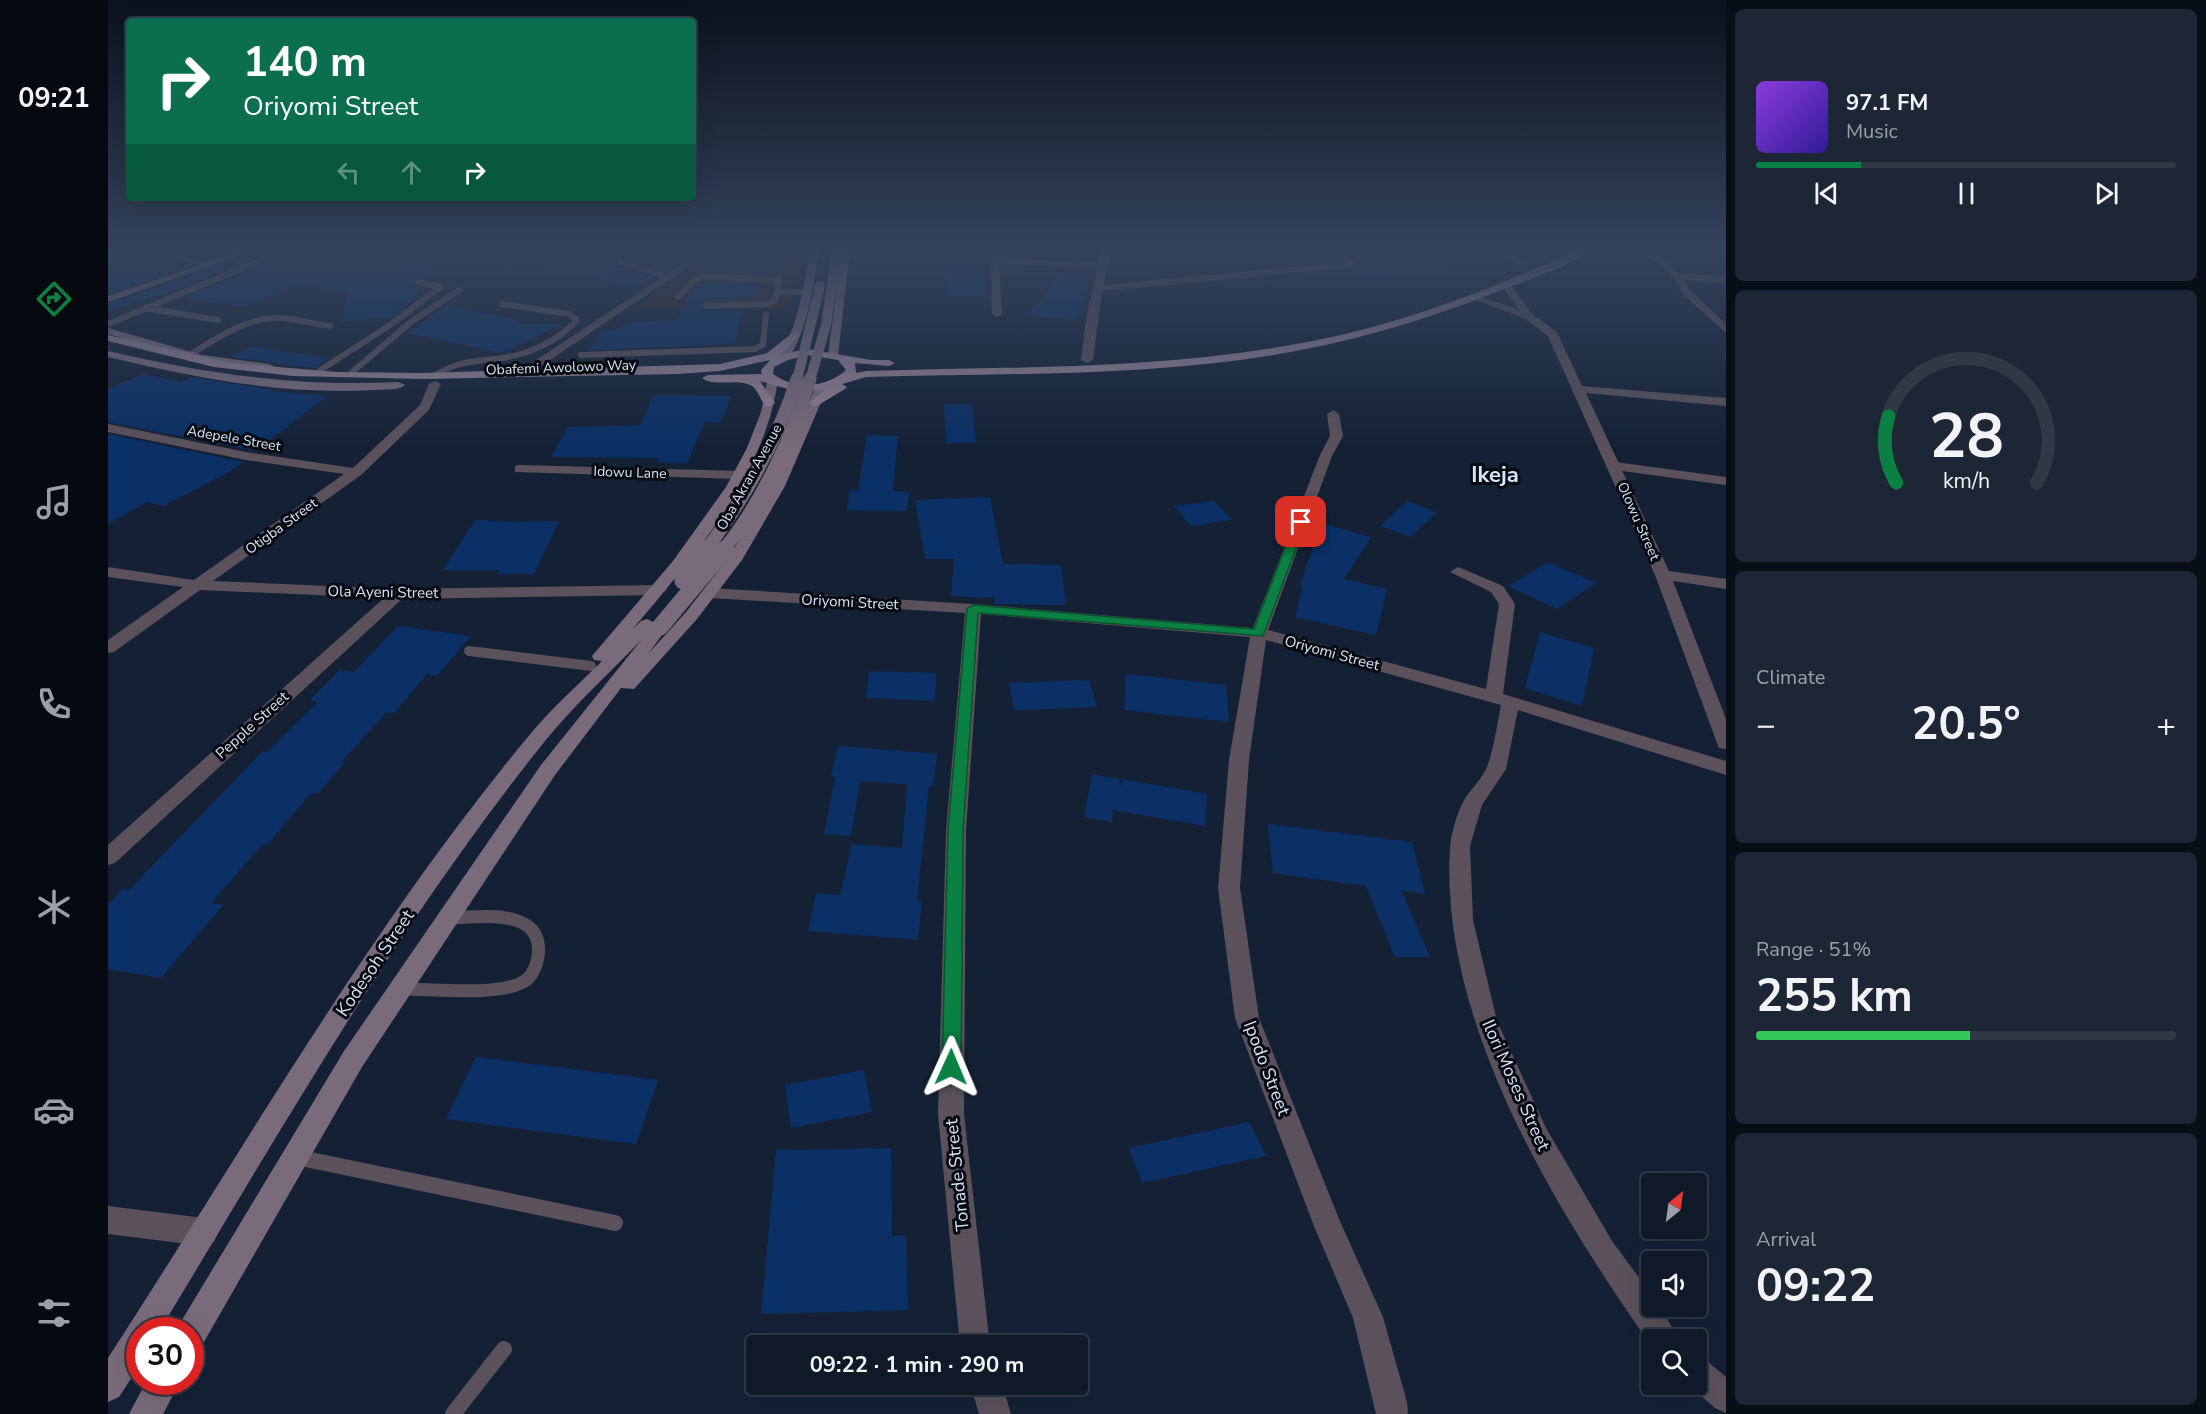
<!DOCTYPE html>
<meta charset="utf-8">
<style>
body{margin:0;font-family:"Nunito Sans",sans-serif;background:#1d2634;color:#f1f3f6;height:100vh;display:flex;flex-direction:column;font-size:22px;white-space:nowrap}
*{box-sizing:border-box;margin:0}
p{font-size:20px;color:#9ba0a8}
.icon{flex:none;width:33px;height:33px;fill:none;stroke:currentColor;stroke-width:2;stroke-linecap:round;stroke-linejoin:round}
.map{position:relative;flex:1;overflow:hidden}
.details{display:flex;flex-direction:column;gap:9px;padding:9px;background:#080e16;width:480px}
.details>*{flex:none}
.guide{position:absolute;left:18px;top:18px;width:570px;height:183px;border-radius:6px;box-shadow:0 6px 24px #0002,0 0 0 2px #2f3845;background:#0b6e4f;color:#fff;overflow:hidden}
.needle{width:39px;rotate:29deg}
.tools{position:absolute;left:1533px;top:1173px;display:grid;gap:12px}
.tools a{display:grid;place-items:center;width:66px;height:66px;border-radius:6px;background:#0f1928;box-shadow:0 6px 24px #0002,0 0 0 2px #2f3845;font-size:30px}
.speed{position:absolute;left:18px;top:1317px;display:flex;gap:12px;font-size:30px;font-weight:700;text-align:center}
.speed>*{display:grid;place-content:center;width:78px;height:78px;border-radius:50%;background:#0f1928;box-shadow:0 6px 24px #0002,0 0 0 2px #2f3845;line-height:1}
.speed .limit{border:9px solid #d22;background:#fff;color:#111}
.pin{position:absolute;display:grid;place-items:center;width:51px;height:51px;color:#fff;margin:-26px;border-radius:12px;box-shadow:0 3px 9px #0006}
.me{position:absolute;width:66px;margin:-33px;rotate:1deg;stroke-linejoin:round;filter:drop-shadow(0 0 4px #0008)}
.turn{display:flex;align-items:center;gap:21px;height:126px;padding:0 18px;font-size:27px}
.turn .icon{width:78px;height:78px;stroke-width:2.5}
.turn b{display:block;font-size:42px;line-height:51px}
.lanes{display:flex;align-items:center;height:57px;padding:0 18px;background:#0003;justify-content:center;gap:30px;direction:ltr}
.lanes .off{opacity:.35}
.big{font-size:45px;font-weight:700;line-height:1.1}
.details .card{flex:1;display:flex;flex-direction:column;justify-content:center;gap:9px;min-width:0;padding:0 21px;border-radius:9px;background:#1d2634}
.details .dial{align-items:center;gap:0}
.dial svg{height:156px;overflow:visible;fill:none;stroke:#2f3845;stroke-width:7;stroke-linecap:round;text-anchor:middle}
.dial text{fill:#f1f3f6;stroke:none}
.song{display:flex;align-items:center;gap:18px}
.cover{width:72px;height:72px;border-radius:9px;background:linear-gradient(135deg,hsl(270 70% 55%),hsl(250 70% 35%))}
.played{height:6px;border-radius:3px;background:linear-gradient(90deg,#0b8043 25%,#2f3845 25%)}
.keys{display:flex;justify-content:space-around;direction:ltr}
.heat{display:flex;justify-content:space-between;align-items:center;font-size:33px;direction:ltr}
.charge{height:9px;border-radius:4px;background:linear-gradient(90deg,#34c759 51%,#2f3845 0)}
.trip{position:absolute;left:638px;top:1335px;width:342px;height:60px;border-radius:6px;background:#0f1928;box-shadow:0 6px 24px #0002,0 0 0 2px #2f3845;font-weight:700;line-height:60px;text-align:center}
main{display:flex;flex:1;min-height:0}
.dock{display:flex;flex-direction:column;width:108px;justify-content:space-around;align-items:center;background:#060a10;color:#9ba0a8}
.dock .icon{width:42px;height:42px}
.dock .active{color:#0b8043}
.dock b{font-size:27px;color:#f1f3f6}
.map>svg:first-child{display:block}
.education{fill:#35231c}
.green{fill:#17432b}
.building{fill:#0a3065}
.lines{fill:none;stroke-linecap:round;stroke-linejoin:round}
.lane-far4{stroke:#5a515a;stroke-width:6}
.lane-far3{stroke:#5a515a;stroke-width:8}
.lane-far2{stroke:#5a515a;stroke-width:10}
.lane-far1{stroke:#5a515a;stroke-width:13}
.lane{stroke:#5a515a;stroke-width:16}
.street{fill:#5a515a;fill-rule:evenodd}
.secondary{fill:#7a6b7a;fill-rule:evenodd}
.primary{fill:#938092;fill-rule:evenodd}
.secondary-bridge-far2{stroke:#7a6b7a;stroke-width:10}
.secondary-bridge-far1{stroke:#7a6b7a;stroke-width:13}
.secondary-bridge{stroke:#7a6b7a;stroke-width:17}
.route{fill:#0b8043;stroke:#07532c;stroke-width:1.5}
.labels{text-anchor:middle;stroke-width:6;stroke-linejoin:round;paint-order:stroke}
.far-street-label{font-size:14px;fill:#d9e2f0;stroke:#060b13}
.street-label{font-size:15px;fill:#d9e2f0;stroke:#060b13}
.near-street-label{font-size:18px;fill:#d9e2f0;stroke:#060b13}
.far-town-label{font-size:22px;font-weight:bold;fill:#d6e5fb;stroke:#060b13}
</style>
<main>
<nav class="dock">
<b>09:21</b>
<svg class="icon active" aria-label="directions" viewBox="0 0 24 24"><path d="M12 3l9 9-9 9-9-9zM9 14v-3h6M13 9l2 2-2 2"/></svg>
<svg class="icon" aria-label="music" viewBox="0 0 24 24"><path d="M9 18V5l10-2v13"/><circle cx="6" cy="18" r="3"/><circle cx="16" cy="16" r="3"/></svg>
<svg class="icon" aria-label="phone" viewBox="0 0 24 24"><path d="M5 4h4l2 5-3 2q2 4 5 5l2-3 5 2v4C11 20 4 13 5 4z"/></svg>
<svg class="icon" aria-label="climate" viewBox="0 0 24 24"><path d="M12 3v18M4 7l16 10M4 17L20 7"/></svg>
<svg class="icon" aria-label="car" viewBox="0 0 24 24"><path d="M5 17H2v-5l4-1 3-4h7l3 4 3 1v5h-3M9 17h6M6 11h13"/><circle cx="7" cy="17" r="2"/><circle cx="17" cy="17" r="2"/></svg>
<svg class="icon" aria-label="filters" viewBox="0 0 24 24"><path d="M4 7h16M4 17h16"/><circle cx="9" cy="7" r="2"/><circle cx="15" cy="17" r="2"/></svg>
</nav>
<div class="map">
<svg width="1618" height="1414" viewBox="0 0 1618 1414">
<rect width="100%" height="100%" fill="#142135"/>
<path class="education" d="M 523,249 L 614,249 L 695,250 L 680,309 L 524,308 L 586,268 L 581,264 L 573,263 L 558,272 L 508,257 Z"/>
<path class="green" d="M 328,252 L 368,256 L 355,263 L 314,259 Z"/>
<g class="building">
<path d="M 0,249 L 49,259 L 79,267 L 0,294 Z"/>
<path d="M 166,249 L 267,249 L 248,257 L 321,268 L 316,278 L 309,277 L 305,280 L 306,285 L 312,288 L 306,300 L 284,317 L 234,322 L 240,294 L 189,284 L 138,307 L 76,298 L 149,268 L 152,262 L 147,258 L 55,295 L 50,295 L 0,312 L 0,304 Z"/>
<path d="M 413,249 L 623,249 L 622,251 L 662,258 L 656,274 L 593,272 L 599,260 L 584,266 L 573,262 L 559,272 L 509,258 L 509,266 L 548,279 L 527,288 L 412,256 Z"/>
<path d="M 1233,249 L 1280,249 L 1336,267 L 1265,278 L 1244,268 L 1249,264 L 1249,260 Z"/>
<path d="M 837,268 L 874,269 L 878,296 L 837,296 Z"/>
<path d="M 955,270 L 985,272 L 968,321 L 921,315 Z"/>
<path d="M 598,281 L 652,284 L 646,299 L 598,301 L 593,304 L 598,311 L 634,310 L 627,344 L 479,350 L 490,342 L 494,329 L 506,331 L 520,322 L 569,320 L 584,290 Z"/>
<path d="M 337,306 L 409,320 L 410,324 L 455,323 L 394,353 L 300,333 Z"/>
<path d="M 142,347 L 221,358 L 206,368 L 123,357 Z"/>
<path d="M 34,374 L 73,382 L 82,377 L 166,390 L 163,391 L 219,396 L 148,451 L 0,422 L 0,389 Z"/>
<path d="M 545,395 L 623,396 L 612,423 L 597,422 L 579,463 L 549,462 L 551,458 L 443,457 L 460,427 L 533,425 Z"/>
<path d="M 836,404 L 864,404 L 868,443 L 838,443 Z"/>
<path d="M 0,434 L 135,462 L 123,471 L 55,506 L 39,502 L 0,524 Z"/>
<path d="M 759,435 L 790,436 L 785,491 L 801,492 L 799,511 L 739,510 L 742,490 L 750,491 Z"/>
<path d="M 882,497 L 895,564 L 953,565 L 958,605 L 892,604 L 887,604 L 887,598 L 843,596 L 846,559 L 817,559 L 807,500 Z"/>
<path d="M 1106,501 L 1124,520 L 1083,526 L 1066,506 Z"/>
<path d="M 1299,501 L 1329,512 L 1303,537 L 1272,526 Z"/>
<path d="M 367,520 L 405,522 L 451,521 L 426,574 L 389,574 L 392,570 L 335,570 Z"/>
<path d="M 1213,523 L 1263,537 L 1236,579 L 1279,589 L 1268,635 L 1187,617 L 1195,586 L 1192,586 Z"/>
<path d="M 1440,562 L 1488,583 L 1449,609 L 1400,586 Z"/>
<path d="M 290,626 L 363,636 L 329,676 L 319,674 L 286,713 L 279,712 L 233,762 L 237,762 L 210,794 L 203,793 L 160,844 L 155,844 L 103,903 L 115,905 L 53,978 L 0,969 L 0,905 L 15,889 L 21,890 L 155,751 L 159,752 L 210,702 L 202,700 L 232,670 L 246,672 Z"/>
<path d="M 1432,632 L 1486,648 L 1474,706 L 1417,688 Z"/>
<path d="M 761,671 L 828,673 L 827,701 L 758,698 Z"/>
<path d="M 1018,674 L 1118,685 L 1121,722 L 1016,710 Z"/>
<path d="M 981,680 L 989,707 L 906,710 L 901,683 Z"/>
<path d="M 730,746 L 829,754 L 825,786 L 821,786 L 809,901 L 814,901 L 810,940 L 700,931 L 708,893 L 732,895 L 744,844 L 794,848 L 799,784 L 752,781 L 743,836 L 716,834 L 727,777 L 723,776 Z"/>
<path d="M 984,774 L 1011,779 L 1014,787 L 1014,779 L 1099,794 L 1097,826 L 1005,810 L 1004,822 L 976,817 Z"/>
<path d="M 1160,824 L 1304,842 L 1317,894 L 1293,890 L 1322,957 L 1287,957 L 1258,886 L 1165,873 Z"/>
<path d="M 368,1057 L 550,1080 L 528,1144 L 338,1119 Z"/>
<path d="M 756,1070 L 764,1112 L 683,1128 L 677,1085 Z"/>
<path d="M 1141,1122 L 1158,1156 L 1034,1183 L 1021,1148 Z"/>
<path d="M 783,1148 L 784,1236 L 798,1235 L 800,1310 L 653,1314 L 668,1150 Z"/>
</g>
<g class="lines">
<g class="lane-far4">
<path d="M 1569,276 L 1618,280"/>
<path d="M 669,292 L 698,292"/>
<path d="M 570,297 L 587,280 L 597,276 L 671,280 L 667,300 L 660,304 L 598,306"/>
<path d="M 37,308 L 110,320"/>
<path d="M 0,324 L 147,263"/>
<path d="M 81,355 C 107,340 135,319 166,318 C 185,317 204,324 222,326"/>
<path d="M 473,355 L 647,349 L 655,345 L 658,314"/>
<path d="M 211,371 L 285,323 L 332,287 L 310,282"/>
<path d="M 243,373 L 303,322 L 351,290"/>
<path d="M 327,376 C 349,360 368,362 394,358 C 422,354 450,341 469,320 L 461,314 L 394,304"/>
</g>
<path class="lane-far3" d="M 1507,466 L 1618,481"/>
<path class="lane-far2" d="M 361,651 L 483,666"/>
<path class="lane-far1" d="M 294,989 C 325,989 387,996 413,983 C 423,979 428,967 430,957 C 437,907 373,917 341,918"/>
<g class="lane">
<path d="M 188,1157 L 507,1223"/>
<path d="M 345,1414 L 396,1349"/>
</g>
<g class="street">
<path d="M 30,249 L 45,249 L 108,265 L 103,268 Z"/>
<path d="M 882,249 L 890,249 L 891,258 L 990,263 L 993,249 L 1001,249 L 1001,266 L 995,285 L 1237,262 L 1219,249 L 1229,249 L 1248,262 L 1240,268 L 994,291 L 985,360 L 979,363 L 973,360 L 978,320 L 989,268 L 891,264 L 894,314 L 889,317 L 884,314 Z"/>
<path d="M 1369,249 L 1382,249 L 1422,263 L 1414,265 Z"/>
<path d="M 1521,249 L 1532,249 L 1556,259 L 1572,274 L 1582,290 L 1618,324 L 1618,333 L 1575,294 L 1565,277 L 1550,263 Z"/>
<path d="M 510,260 L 559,274 L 574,264 L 582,266 L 418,376 L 410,376 L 410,372 L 553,278 L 510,264 Z"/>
<path d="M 1395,282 L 1401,282 L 1424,314 L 1449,332 L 1474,386 L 1618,398 L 1618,406 L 1478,393 L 1561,571 L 1618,579 L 1618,589 L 1565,581 L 1618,719 L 1618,749 L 1611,748 L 1609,743 L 1547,575 L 1440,336 L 1416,318 L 1362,298 L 1367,295 L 1410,309 L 1393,284 Z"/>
<path d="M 327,381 L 333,384 L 321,410 L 253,475 L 105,581 L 290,589 L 551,585 L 559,590 L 551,595 L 294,599 L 7,863 L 0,865 L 0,845 L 276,598 L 92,590 L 6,652 L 0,653 L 0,640 L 75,587 L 0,577 L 0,567 L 86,580 L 236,474 L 138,460 L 0,432 L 0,424 L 138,452 L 245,468 L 312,405 L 321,384 Z"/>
<path d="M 1225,410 L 1231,414 L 1235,436 L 1224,456 L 1160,630 L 1378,689 L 1391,604 L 1383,592 L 1342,572 L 1350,567 L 1355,569 L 1395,586 L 1407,604 L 1395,694 L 1618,761 L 1618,775 L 1410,710 L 1398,769 L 1374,805 L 1362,846 L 1365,920 L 1389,1021 L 1438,1128 L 1504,1241 L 1544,1295 L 1544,1306 L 1551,1306 L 1572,1340 L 1544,1340 L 1544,1347 C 1448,1210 1331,1022 1342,848 C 1343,833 1350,809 1358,797 C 1365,787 1375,777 1379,767 C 1386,748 1389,725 1393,705 L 1158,640 L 1141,760 L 1132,888 L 1151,1018 L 1231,1219 L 1275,1317 L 1299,1402 L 1300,1414 L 1268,1414 L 1245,1318 L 1206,1226 L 1127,1018 L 1110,888 L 1121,760 L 1142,637 L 873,614 L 858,831 L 856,1114 L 882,1346 L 852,1346 L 830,1114 L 838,831 L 857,613 L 602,598 L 594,593 L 602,588 L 865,604 L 1145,628 L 1212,455 L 1222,436 L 1219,414 Z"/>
<path d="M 412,465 L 632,471 L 639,475 L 632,479 L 407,472 L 407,466 Z"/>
<path d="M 0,1206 L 96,1218 L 106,1222 L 110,1232 L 106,1242 L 96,1246 L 0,1234 Z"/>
<path d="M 1588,1357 L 1599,1361 L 1618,1377 L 1618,1413 L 1607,1408 L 1579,1384 L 1588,1384 Z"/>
<path d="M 862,1384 L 894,1384 L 903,1414 L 871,1414 Z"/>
</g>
<g class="secondary">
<path d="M 138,249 L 150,249 L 0,302 L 0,296 Z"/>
<path d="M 703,249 L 711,249 C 705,284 701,329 680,359 L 672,359 L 670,357 C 691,328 695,283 703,249 Z"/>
<path d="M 734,249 L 742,249 L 730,355 L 725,358 L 720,355 Z"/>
<path d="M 0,328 L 94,355 L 161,364 L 167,367 L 161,370 L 93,361 L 0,334 Z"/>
<path d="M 0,351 C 97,374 192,387 291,382 L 297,385 C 290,391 275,389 266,390 C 176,395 87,378 0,357 Z"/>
<path d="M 660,377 L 670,379 C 657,477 585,557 524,630 L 533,621 L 539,619 L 547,623 L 558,624 L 560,627 L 540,654 L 578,612 L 621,557 L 663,486 L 706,391 L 728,379 L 738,381 L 717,393 L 677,486 L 634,560 L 589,619 L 526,689 L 513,688 L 447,775 L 254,1067 L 93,1347 L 82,1351 L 82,1330 L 69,1330 L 71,1325 L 236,1051 L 433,765 L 534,639 C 502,673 466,705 437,741 C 290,924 173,1130 52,1330 L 32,1330 L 32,1365 L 11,1397 L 0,1402 L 0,1358 C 137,1147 262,926 424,732 C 445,707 471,684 494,661 L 486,660 L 484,656 L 565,561 L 618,487 L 639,448 L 653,412 Z"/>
<path d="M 38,1382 L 72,1382 L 55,1414 L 21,1414 Z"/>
</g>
<path class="primary" d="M 1475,249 L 1486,249 C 1470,263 1414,282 1391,291 C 1325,317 1258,338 1188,351 C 1047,377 901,373 758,377 L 734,384 L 739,387 L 737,389 L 707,407 L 701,403 L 717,390 L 690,392 L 652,381 L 667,403 L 661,407 L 657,406 C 653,400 649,389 644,386 C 630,377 606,388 594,378 L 600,375 L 654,374 L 653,370 L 662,360 L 612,371 L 570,374 L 315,379 L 185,376 L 106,367 L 0,341 L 0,335 L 124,363 L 229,372 L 315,373 L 612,364 L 659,353 L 687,331 L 692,334 L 674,354 L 699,349 L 763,360 L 781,360 L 787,363 L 781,366 L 747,363 L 748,373 L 758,371 C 922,366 1089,371 1249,331 C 1327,312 1401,280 1475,249 ZM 699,355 L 730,360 L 738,370 C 718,388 687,390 665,374 L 666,367 L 680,360 Z"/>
<g class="secondary-bridge-far2">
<path d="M 689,380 L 712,286"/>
<path d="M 702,380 L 718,325 L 729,249"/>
</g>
<g class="secondary-bridge-far1">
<path d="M 599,549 C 638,496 669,442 689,379"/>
<path d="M 616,549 C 652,506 686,433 702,379"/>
</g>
<g class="secondary-bridge">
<path d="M 575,581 L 600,548"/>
<path d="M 552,627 L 618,548"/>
</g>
</g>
<linearGradient id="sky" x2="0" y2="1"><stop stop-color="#0b121d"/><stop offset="0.56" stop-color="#34435c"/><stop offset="1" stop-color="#34435c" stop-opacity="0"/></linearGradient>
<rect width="1618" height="447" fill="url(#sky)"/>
<path class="route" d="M 1193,518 L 1198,522 L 1155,636 L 870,613 L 855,831 L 853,1067 L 850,1073 L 843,1076 L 837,1073 L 834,1067 L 840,831 L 859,609 L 865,605 L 1146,629 L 1187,522 Z"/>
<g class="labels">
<g class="far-street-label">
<text transform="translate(453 367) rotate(-2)" y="5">Obafemi Awolowo Way</text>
<text transform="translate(126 438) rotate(10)" y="5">Adepele Street</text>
<text transform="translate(522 472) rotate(2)" y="5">Idowu Lane</text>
<text transform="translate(641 477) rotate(-61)" y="5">Oba Akran Avenue</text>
<text transform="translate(1531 521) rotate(66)" y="5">Olowu Street</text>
<text transform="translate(173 526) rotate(-36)" y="5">Otigba Street</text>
</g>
<g class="street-label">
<text transform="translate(275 592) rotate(1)" y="5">Ola Ayeni Street</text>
<text transform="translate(742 602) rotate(3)" y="5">Oriyomi Street</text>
<text transform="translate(1224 653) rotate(15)" y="5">Oriyomi Street</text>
<text transform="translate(144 725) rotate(-42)" y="5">Pepple Street</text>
</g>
<g class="near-street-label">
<text transform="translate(267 963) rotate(-56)" y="6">Kodesoh Street</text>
<text transform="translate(1159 1068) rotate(69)" y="6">Ipodo Street</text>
<text transform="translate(1408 1085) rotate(66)" y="6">Ilori Moses Street</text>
<text transform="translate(849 1175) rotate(-96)" y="6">Tonade Street</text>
</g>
<g class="far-town-label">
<text x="1387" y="482">Ikeja</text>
</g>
</g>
</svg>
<div class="tools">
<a><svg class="needle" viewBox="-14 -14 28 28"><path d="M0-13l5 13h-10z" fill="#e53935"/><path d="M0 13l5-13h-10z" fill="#9ba0a8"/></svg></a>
<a><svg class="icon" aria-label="sound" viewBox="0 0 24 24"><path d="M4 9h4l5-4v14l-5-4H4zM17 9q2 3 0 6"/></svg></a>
<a><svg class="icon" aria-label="search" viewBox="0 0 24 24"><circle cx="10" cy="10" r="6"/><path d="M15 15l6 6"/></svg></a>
</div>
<div class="speed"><div class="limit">30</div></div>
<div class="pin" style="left:1193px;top:522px;background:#d93025"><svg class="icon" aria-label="arrive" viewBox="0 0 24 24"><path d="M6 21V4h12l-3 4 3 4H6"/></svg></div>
<svg class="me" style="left:843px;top:1067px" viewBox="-20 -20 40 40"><path d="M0-17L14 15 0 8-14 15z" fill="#0b8043" stroke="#fff" stroke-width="4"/></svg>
<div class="trip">09:22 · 1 min · 290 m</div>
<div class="guide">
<div class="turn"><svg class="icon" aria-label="right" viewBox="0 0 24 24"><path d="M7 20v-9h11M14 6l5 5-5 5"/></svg><div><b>140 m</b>Oriyomi Street</div></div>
<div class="lanes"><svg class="icon off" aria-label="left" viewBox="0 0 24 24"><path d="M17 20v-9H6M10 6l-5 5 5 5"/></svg><svg class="icon off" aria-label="ahead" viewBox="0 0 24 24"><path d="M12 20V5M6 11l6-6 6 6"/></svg><svg class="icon" aria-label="right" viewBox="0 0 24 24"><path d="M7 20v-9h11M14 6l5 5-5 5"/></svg></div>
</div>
</div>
<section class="details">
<div class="card">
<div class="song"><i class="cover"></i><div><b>97.1 FM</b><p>Music</p></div></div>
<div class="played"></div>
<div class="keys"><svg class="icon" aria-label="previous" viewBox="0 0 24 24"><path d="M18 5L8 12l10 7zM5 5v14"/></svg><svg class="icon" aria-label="pause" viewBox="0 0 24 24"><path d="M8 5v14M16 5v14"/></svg><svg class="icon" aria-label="next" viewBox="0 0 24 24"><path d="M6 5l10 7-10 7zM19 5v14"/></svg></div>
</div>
<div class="card dial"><svg viewBox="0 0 100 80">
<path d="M14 69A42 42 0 1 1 86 69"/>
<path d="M14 69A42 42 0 0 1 10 35" stroke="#0b8043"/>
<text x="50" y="56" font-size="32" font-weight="700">28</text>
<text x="50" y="72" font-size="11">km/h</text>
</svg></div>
<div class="card"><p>Climate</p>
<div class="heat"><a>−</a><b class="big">20.5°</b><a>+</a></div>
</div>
<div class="card"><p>Range · 51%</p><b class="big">255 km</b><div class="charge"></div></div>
<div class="card"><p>Arrival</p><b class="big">09:22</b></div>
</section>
</main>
